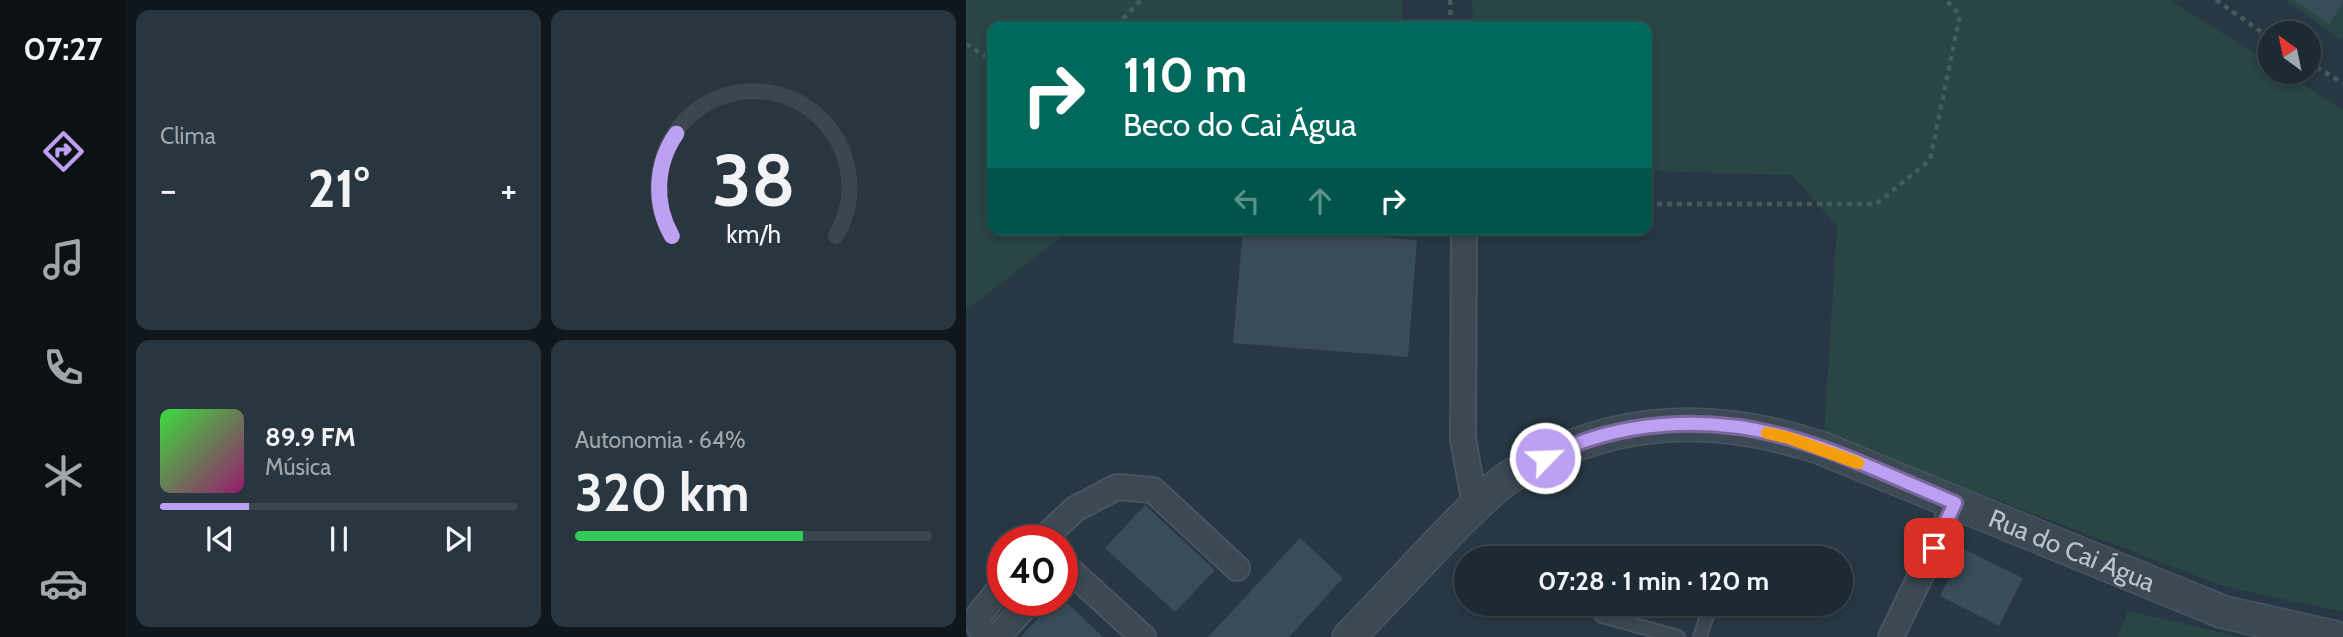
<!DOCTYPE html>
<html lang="pt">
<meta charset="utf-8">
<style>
body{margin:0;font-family:Cabin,sans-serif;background:#2a363f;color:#f1f3f6;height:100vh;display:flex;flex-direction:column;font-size:26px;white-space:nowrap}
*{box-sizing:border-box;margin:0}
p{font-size:23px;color:#a0a7ac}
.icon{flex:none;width:38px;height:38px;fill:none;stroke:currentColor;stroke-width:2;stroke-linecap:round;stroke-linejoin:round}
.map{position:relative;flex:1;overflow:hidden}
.panel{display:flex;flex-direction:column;gap:10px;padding:10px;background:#10171c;width:840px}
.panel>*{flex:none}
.top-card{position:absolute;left:21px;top:21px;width:665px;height:214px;border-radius:14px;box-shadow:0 4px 10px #0003,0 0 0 2px #3b464e;background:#00695c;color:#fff;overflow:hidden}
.needle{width:46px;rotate:327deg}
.tools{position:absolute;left:1292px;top:21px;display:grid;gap:14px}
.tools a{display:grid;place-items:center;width:63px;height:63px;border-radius:50%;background:#1d2a33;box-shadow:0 4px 10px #0003,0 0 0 2px #3b464e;font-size:35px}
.speed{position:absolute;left:21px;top:525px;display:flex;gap:14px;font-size:35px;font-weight:700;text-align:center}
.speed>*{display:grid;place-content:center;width:91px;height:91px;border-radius:50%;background:#1d2a33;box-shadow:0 4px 10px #0003,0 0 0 2px #3b464e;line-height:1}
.speed .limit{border:10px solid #d22;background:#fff;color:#111}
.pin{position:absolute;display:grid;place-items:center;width:60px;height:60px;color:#fff;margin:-30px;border-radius:14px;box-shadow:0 4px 10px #0006}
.me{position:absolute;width:77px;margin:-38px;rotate:66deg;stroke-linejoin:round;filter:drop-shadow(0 0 5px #0008)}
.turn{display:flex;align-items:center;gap:24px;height:147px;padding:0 21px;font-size:32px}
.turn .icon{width:91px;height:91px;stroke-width:2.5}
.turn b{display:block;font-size:49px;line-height:60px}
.lanes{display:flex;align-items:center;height:66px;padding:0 21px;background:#0003;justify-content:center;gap:35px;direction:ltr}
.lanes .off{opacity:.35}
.big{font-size:52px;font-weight:800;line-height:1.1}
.panel .tile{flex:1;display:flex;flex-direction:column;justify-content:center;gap:10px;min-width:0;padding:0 24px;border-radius:14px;background:#2a363f}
.panel .dial{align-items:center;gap:0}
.dial svg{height:182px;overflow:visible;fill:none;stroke:#3b464e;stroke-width:7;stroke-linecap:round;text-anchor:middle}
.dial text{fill:#f1f3f6;stroke:none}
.song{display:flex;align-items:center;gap:21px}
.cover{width:84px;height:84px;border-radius:10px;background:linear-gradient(135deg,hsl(120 70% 55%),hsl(320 70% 35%))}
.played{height:7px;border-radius:4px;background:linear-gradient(90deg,#bca0f2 25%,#3b464e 25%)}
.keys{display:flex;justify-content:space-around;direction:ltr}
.heat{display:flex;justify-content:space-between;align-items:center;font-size:38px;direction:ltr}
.charge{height:10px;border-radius:5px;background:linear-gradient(90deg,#34c759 64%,#3b464e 0)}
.panel .tiles{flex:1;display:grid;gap:10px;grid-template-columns:repeat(2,1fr)}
.trip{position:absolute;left:488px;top:546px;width:399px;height:70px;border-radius:35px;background:#1d2a33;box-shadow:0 4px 10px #0003,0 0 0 2px #3b464e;font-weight:800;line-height:70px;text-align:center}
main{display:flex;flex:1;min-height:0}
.menu{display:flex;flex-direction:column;width:126px;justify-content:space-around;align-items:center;background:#0c1114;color:#a0a7ac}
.menu .icon{width:49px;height:49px}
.menu .selected{color:#bca0f2}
.menu b{font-size:32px;color:#f1f3f6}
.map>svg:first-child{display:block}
.green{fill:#294544}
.building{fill:#394c5a}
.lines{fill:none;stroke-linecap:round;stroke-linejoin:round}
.service-casing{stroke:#485560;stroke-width:16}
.minor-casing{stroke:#485560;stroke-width:28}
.tertiary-casing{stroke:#485560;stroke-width:35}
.path{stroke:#425d5b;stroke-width:4.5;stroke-dasharray:5 5;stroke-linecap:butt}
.service{stroke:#3b4954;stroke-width:12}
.minor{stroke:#3b4954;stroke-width:24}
.tertiary{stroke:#3b4954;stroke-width:32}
.route-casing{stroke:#7a689d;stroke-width:18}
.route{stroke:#bca0f2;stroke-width:12}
.slow{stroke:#f59e0b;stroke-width:12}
.labels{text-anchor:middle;stroke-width:7;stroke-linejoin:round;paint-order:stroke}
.street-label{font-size:26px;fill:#b9c4cd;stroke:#202e39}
</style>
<main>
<nav class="menu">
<b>07:27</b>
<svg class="icon selected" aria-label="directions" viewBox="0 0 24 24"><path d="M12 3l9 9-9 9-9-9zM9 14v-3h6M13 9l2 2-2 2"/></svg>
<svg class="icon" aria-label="music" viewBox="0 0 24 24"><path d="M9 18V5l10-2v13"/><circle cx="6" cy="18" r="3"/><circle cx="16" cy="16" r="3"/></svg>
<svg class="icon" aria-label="phone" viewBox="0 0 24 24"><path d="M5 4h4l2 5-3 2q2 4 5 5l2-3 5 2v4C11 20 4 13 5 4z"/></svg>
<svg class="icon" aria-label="climate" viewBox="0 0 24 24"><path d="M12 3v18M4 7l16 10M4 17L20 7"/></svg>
<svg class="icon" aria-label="car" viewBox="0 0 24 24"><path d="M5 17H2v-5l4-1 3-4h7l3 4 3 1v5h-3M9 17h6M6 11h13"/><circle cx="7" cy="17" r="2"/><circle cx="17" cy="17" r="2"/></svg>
</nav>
<section class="panel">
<div class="tiles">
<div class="tile"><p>Clima</p>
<div class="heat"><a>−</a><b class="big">21°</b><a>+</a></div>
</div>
<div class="tile dial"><svg viewBox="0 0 100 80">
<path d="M14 69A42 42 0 1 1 86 69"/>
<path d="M14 69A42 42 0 0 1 16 24" stroke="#bca0f2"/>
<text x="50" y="56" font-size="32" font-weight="700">38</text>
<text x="50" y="72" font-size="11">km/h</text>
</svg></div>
<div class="tile">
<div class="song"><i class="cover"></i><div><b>89.9 FM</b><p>Música</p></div></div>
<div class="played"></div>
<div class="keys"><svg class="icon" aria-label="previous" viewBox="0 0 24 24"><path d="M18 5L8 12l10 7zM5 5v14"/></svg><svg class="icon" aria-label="pause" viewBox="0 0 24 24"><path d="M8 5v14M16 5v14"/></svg><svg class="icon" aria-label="next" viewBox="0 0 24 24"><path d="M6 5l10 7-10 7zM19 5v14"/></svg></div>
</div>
<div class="tile"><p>Autonomia · 64%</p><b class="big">320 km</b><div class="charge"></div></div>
</div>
</section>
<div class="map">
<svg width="1377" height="637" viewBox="0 0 1377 637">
<rect width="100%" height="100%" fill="#273844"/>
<g class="green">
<path d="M 0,0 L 436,0 L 436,26 L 26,26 L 26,229 L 106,229 L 0,310 Z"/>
<path d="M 506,0 L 1204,0 L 1304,63 L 1304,72 L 1317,72 L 1377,110 L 1377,612 L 1257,586 L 858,434 L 871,226 L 826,175 L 681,171 L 681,26 L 507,26 Z"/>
<path d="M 1319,0 L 1377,0 L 1377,38 L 1375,40 Z"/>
<path d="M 1162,611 L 1276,637 L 1152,637 Z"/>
</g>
<g class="building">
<path d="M 1328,0 L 1377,0 L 1377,3 L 1363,24 Z"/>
<path d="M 277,229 L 317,229 L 451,240 L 442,357 L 267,343 Z"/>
<path d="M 179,505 L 249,570 L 209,612 L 139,548 Z"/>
<path d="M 334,538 L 377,578 L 323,637 L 242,637 Z"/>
<path d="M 998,549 L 1057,578 L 1033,626 L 974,596 Z"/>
<path d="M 89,600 L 98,600 L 137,637 L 55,637 Z"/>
</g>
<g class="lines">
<defs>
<g id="service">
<path d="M 636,616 L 712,637"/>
<path d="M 734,637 L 744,606"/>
</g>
<g id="minor">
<path d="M 498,229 L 497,439 L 509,505"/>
<path d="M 75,541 L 109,509 L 151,487 L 187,490 L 271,568"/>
<path d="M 96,575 L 108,574 L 177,637"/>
<path d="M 20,637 L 9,620 L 37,585"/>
<path d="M 31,637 L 65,600"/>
<path d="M 925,637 L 989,504"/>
</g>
<g id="tertiary">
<path id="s1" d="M 383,637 C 410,609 437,581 464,552 C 488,526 512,501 540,479 C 550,472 562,467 573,461 C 664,414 760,416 855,448 L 1257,612 L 1368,637"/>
</g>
</defs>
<use href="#service" class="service-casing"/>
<use href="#minor" class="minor-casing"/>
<use href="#tertiary" class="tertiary-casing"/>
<g class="path">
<path d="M 484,0 L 485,26"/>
<path d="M 1250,0 L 1304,38"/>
<path d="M 150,26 L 175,0"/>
<path d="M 0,44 L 26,60"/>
<path d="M 1342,62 L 1377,83"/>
<path d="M 681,204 L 910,204 L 964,160 L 994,15 L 980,0"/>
</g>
<use href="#service" class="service"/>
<use href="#minor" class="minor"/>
<use href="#tertiary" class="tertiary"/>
</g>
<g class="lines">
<defs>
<path id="route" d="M 579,458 C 653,419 744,415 824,438 C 881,454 935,481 989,503 L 968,548"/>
</defs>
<use href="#route" class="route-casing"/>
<use href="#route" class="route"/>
<path class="slow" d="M 801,433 L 823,438 L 892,463"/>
</g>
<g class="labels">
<g class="street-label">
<text dy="9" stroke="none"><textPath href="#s1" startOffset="822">Rua do Cai Água</textPath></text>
</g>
</g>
</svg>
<div class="tools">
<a><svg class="needle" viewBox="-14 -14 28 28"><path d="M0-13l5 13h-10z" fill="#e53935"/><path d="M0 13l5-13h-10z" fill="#a0a7ac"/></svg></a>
</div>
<div class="speed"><div class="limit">40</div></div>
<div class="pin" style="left:968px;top:548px;background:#d93025"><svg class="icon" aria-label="arrive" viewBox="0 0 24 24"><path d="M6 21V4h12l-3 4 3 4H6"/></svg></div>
<svg class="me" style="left:579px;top:458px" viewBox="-20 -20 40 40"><circle r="17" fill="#bca0f2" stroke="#fff" stroke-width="3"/><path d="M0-11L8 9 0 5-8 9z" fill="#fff"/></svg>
<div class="trip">07:28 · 1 min · 120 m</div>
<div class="top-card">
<div class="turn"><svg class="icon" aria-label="right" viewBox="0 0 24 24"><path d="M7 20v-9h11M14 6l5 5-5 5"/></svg><div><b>110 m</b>Beco do Cai Água</div></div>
<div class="lanes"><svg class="icon off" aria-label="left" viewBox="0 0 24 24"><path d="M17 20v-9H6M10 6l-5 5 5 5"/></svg><svg class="icon off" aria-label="ahead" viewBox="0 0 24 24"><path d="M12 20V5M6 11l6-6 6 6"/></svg><svg class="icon" aria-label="right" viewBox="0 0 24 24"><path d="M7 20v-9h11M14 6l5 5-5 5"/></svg></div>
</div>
</div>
</main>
